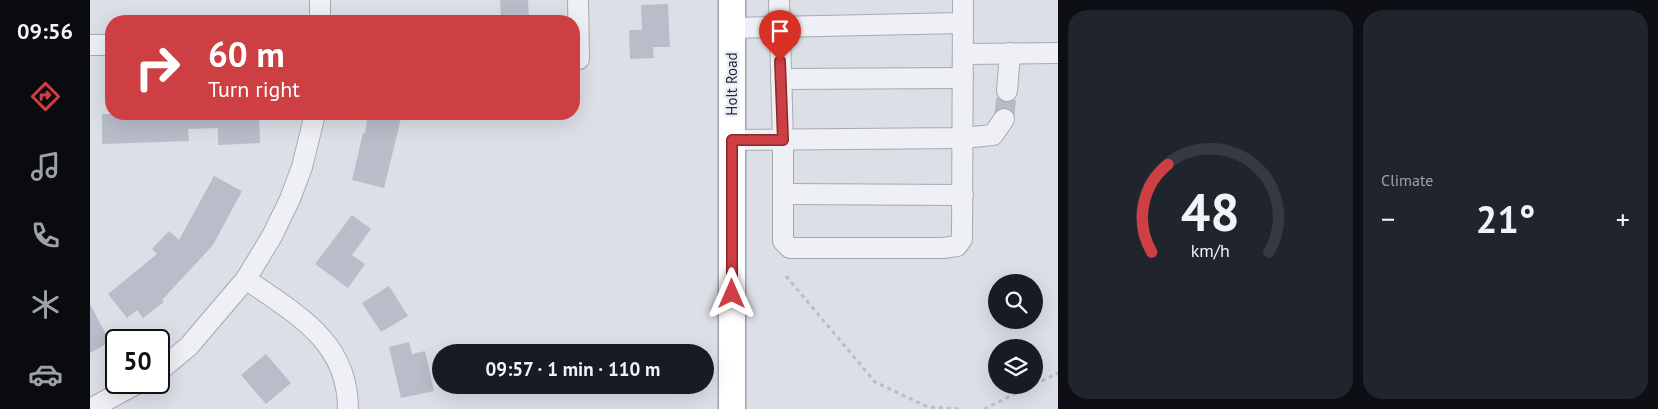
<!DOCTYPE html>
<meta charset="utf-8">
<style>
body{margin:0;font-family:"PT Sans",sans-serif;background:#20242c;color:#f1f3f6;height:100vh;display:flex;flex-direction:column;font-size:19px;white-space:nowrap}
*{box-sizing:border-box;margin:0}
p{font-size:16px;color:#9ea1a6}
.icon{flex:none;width:28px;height:28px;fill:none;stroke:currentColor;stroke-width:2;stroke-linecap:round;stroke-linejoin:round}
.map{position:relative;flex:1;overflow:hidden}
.details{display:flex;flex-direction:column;gap:10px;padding:10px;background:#0d0f14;width:600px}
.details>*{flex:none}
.top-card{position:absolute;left:15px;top:15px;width:475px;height:105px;border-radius:20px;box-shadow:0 5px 20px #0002;background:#ce3f43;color:#fff;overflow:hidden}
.tools{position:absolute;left:898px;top:274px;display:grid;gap:10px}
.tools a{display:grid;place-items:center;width:55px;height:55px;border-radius:50%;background:#171b24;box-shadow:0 5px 20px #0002;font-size:25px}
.speed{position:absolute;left:15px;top:329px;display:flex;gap:10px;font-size:25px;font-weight:700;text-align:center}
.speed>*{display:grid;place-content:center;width:65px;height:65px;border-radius:50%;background:#171b24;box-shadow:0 5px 20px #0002;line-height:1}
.speed .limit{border:2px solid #111;border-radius:8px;background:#fff;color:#111}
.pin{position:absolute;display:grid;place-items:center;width:42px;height:42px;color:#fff;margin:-51px -21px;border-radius:50% 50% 50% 0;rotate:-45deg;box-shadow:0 0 5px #0007}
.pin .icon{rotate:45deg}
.me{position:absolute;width:55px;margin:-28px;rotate:0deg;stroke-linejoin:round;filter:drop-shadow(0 0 4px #0008)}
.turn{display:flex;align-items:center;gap:18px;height:105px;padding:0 20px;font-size:22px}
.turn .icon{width:65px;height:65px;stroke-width:2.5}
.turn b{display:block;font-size:35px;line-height:42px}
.big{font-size:38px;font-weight:600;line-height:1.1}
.details .tile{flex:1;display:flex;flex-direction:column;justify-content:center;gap:8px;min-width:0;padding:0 18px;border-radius:20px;background:#20242c}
.details .dial{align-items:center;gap:0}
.dial svg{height:130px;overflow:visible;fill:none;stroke:#363941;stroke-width:7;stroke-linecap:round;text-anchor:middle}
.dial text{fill:#f1f3f6;stroke:none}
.heat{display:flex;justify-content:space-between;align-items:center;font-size:28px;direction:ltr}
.details .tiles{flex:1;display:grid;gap:10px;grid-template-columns:repeat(2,1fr)}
.trip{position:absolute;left:342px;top:344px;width:282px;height:50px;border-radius:25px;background:#171b24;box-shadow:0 5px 20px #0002;font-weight:600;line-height:50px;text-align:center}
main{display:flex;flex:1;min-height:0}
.dock{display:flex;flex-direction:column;width:90px;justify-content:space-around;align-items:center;background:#090b0e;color:#9ea1a6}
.dock .icon{width:35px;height:35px}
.dock .current{color:#ce3f43}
.dock b{font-size:22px;color:#f1f3f6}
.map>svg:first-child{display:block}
.building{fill:#b9bdc9}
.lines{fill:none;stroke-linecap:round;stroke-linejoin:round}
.minor-tunnel{stroke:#b8bbc4;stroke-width:20;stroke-dasharray:20 10;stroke-linecap:butt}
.minor-casing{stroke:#a5a9b3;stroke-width:22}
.major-casing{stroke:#9ba2b2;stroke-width:29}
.path{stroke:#bbbdc5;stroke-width:3;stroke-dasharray:4 4;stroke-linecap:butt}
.minor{stroke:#eff0f5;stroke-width:20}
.major{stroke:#fff;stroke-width:26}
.route-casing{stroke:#86292c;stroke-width:12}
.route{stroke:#ce3f43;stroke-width:9}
.labels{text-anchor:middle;stroke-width:5;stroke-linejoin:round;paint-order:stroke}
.street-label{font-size:15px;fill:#262b3c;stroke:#ebeef4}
</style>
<main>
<nav class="dock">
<b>09:56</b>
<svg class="icon current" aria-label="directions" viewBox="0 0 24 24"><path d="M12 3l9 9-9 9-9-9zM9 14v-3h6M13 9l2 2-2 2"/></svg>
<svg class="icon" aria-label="music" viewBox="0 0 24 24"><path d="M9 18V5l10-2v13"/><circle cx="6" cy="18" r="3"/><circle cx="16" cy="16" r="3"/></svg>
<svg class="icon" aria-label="phone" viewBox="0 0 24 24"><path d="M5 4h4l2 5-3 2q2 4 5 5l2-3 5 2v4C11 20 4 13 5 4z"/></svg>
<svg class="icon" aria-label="climate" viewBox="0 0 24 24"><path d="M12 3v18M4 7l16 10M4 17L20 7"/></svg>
<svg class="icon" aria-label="car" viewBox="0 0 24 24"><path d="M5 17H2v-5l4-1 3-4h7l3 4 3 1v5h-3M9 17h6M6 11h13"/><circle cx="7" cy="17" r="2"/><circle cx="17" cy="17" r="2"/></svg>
</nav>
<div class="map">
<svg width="968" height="409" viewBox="0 0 968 409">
<rect width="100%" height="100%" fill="#dcdfe6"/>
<g class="building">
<path d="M 410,0 L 438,0 L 439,21 L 411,21 Z"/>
<path d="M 578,4 L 580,47 L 563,47 L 564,58 L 540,59 L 539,30 L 552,30 L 551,5 Z"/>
<path d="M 12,114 L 169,114 L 170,143 L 128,145 L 128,128 L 98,129 L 99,141 L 12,144 Z"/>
<path d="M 278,114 L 312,114 L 294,188 L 262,180 L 273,133 L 275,133 Z"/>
<path d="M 124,176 L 152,191 L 123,245 L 72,300 L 74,302 L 53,318 L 47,310 L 37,318 L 18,294 L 67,254 L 62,249 L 79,231 L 89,240 Z"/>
<path d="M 262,215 L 281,229 L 262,255 L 275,264 L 258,288 L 225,264 Z"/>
<path d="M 299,286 L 318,316 L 291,332 L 272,303 Z"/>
<path d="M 0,304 L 20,342 L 0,353 Z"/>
<path d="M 319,342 L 322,354 L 335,351 L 344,391 L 311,398 L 299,347 Z"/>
<path d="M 176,354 L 201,383 L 176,404 L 151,375 Z"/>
</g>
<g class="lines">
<path class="minor-tunnel" d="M 914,119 L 917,91"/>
<defs>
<g id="minor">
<path d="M 230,0 L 230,21"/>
<path d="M 488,0 L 489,59"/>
<path d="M 689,0 L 693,140 L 693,241 L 700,248 L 853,248 L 867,246 L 872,239 L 873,0"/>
<path d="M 642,28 L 873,23"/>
<path d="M 0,45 L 21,45"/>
<path d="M 873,54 L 968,53"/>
<path d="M 691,79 L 873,78"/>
<path d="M 917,91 L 920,53"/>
<path d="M 642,140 L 873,138 L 903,135 L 914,119"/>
<path d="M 693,194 L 873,195"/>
<path d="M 156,279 C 205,314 258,340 258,409"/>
<path d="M 69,371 L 99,346 L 156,279 L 182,236 L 200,199 L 212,167 L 225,114"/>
<path d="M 0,409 L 50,382"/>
</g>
<path id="major" d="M 642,0 L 642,409"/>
</defs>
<use href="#minor" class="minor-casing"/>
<use href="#major" class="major-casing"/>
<g class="path">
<path d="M 696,276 L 785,382 L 838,407 L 871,409"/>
<path d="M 894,409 L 968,373"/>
</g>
<use href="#minor" class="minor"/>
<use href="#major" class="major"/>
</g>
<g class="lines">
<defs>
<path id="route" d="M 642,294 L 642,140 L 693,140 L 690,61"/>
</defs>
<use href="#route" class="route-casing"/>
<use href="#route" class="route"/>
</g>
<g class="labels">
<g class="street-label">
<text transform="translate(642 84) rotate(-90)" y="5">Holt Road</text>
</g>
</g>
</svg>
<div class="tools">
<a><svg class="icon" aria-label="search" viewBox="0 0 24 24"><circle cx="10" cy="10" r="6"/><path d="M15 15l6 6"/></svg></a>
<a><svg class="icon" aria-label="layers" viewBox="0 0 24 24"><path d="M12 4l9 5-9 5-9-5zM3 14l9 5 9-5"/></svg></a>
</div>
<div class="speed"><div class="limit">50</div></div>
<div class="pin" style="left:690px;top:61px;background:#d93025"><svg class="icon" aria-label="arrive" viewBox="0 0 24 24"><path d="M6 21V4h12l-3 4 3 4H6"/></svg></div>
<svg class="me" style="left:642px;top:294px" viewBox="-20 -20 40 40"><path d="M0-17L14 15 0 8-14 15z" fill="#ce3f43" stroke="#fff" stroke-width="4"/></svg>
<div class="trip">09:57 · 1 min · 110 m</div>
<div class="top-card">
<div class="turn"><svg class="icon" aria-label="right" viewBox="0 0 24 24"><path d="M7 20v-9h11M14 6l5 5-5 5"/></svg><div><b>60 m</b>Turn right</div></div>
</div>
</div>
<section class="details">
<div class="tiles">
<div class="tile dial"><svg viewBox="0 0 100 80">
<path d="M14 69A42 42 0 1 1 86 69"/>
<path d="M14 69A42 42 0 0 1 24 15" stroke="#ce3f43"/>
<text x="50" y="56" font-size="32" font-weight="700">48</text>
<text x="50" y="72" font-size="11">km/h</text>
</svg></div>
<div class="tile"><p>Climate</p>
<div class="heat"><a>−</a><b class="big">21°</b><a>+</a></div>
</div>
</div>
</section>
</main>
